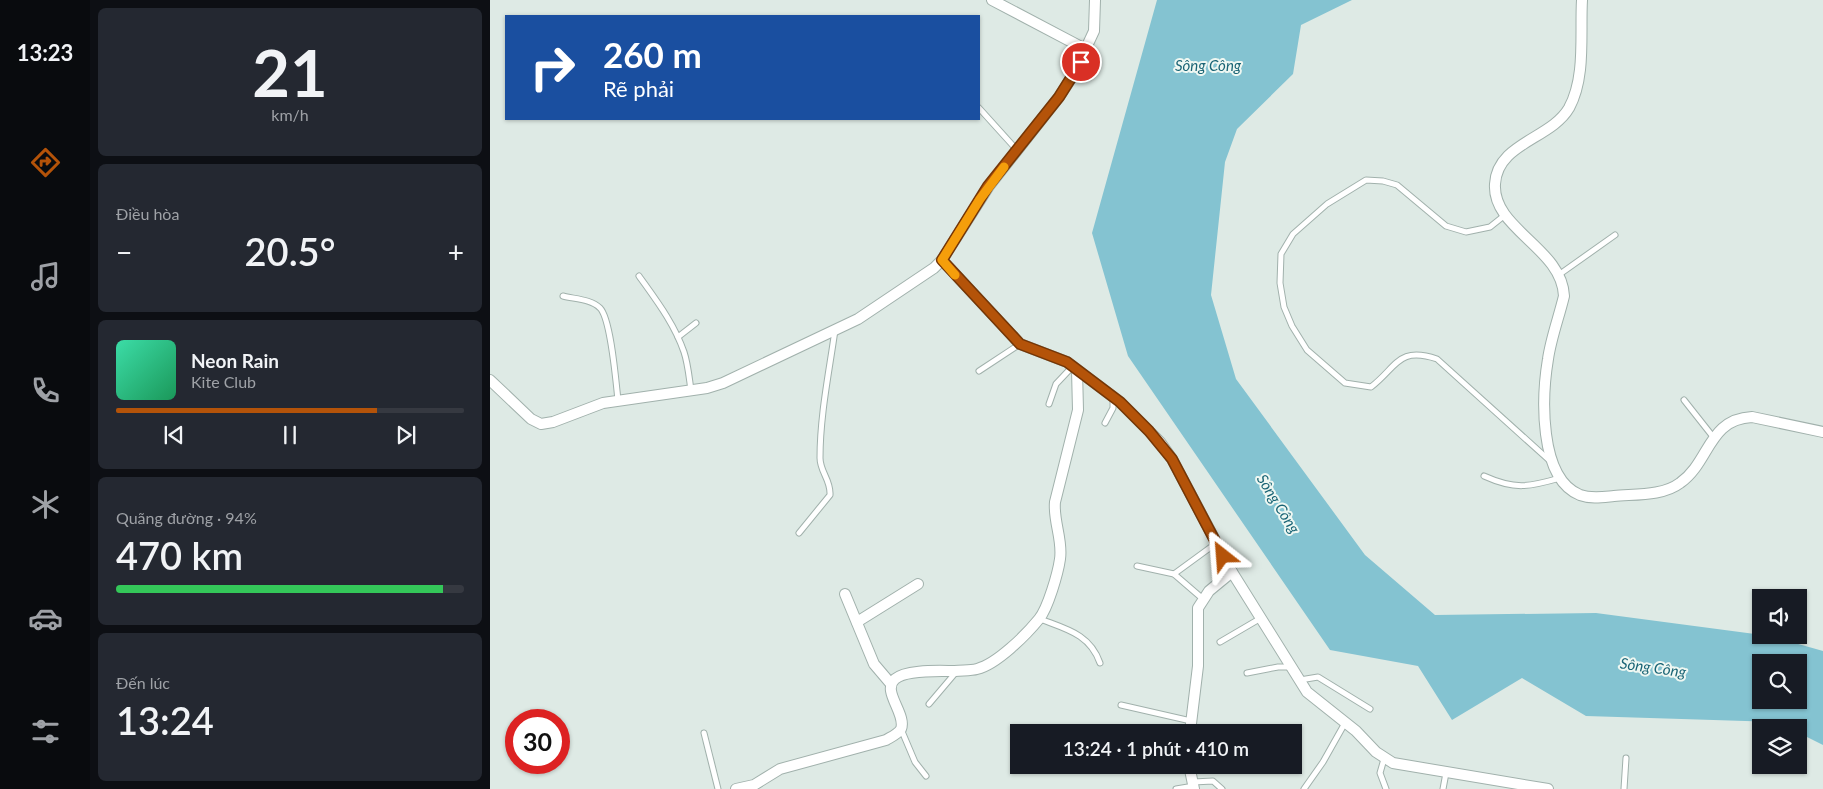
<!DOCTYPE html>
<html lang="vi">
<meta charset="utf-8">
<style>
body{margin:0;font-family:Lato,sans-serif;background:#242831;color:#f1f3f6;height:100vh;display:flex;flex-direction:column;font-size:19px;white-space:nowrap}
*{box-sizing:border-box;margin:0}
p{font-size:16px;color:#9ea1a6}
.icon{flex:none;width:28px;height:28px;fill:none;stroke:currentColor;stroke-width:2;stroke-linecap:round;stroke-linejoin:round}
.map{position:relative;flex:1;overflow:hidden}
.sheet{display:flex;flex-direction:column;gap:8px;padding:8px;background:#0d0f14;width:400px}
.sheet>*{flex:none}
.hud{position:absolute;left:15px;top:15px;width:475px;height:105px;border-radius:0px;box-shadow:0 1px 4px #0004;background:#1a4fa0;color:#fff;overflow:hidden}
.controls{position:absolute;left:1262px;top:589px;display:grid;gap:10px}
.controls a{display:grid;place-items:center;width:55px;height:55px;border-radius:0px;background:#171b24;box-shadow:0 1px 4px #0004;font-size:25px}
.speed{position:absolute;left:15px;top:709px;display:flex;gap:10px;font-size:25px;font-weight:700;text-align:center}
.speed>*{display:grid;place-content:center;width:65px;height:65px;border-radius:50%;background:#171b24;box-shadow:0 1px 4px #0004;line-height:1}
.speed .limit{border:8px solid #d22;background:#fff;color:#111}
.pin{position:absolute;display:grid;place-items:center;width:42px;height:42px;color:#fff;margin:-21px;border:2px solid #fff;border-radius:50%;box-shadow:0 1px 5px #0007}
.me{position:absolute;width:55px;margin:-28px;rotate:332deg;stroke-linejoin:round;filter:drop-shadow(0 0 4px #0008)}
.turn{display:flex;align-items:center;gap:18px;height:105px;padding:0 15px;font-size:22px}
.turn .icon{width:65px;height:65px;stroke-width:2.5}
.turn b{display:block;font-size:35px;line-height:42px}
.big{font-size:38px;font-weight:600;line-height:1.1}
.sheet .card{flex:1;display:flex;flex-direction:column;justify-content:center;gap:8px;min-width:0;padding:0 18px;border-radius:8px;background:#242831}
.sheet .dial{align-items:center;gap:0}
.dial b{font-size:65px;line-height:1}
.song{display:flex;align-items:center;gap:15px}
.cover{width:60px;height:60px;border-radius:8px;background:linear-gradient(135deg,hsl(160 70% 55%),hsl(150 70% 35%))}
.played{height:5px;border-radius:2px;background:linear-gradient(90deg,#b45309 75%,#363941 75%)}
.keys{display:flex;justify-content:space-around;direction:ltr}
.heat{display:flex;justify-content:space-between;align-items:center;font-size:28px;direction:ltr}
.charge{height:8px;border-radius:4px;background:linear-gradient(90deg,#34c759 94%,#363941 0)}
.trip{position:absolute;left:520px;top:724px;width:292px;height:50px;border-radius:0px;background:#171b24;box-shadow:0 1px 4px #0004;font-weight:600;line-height:50px;text-align:center}
main{display:flex;flex:1;min-height:0}
.tabs{display:flex;flex-direction:column;width:90px;justify-content:space-around;align-items:center;background:#090b0e;color:#9ea1a6}
.tabs .icon{width:35px;height:35px}
.tabs .selected{color:#b45309}
.tabs b{font-size:22px;color:#f1f3f6}
.map>svg:first-child{display:block}
.water{fill:#84c3d1;fill-rule:evenodd}
.lines{fill:none;stroke-linecap:round;stroke-linejoin:round}
.service-casing{stroke:#a1b1ac;stroke-width:7}
.minor-casing{stroke:#a1b1ac;stroke-width:12}
.service{stroke:#fff;stroke-width:5}
.minor{stroke:#fff;stroke-width:10}
.route-casing{stroke:#753606;stroke-width:12}
.route{stroke:#b45309;stroke-width:9}
.slow{stroke:#f59e0b;stroke-width:9}
.labels{text-anchor:middle;stroke-width:4;stroke-linejoin:round;paint-order:stroke}
.water-label{font-size:15px;font-style:italic;fill:#196475;stroke:#eef7f2}
</style>
<main>
<nav class="tabs">
<b>13:23</b>
<svg class="icon selected" aria-label="directions" viewBox="0 0 24 24"><path d="M12 3l9 9-9 9-9-9zM9 14v-3h6M13 9l2 2-2 2"/></svg>
<svg class="icon" aria-label="music" viewBox="0 0 24 24"><path d="M9 18V5l10-2v13"/><circle cx="6" cy="18" r="3"/><circle cx="16" cy="16" r="3"/></svg>
<svg class="icon" aria-label="phone" viewBox="0 0 24 24"><path d="M5 4h4l2 5-3 2q2 4 5 5l2-3 5 2v4C11 20 4 13 5 4z"/></svg>
<svg class="icon" aria-label="climate" viewBox="0 0 24 24"><path d="M12 3v18M4 7l16 10M4 17L20 7"/></svg>
<svg class="icon" aria-label="car" viewBox="0 0 24 24"><path d="M5 17H2v-5l4-1 3-4h7l3 4 3 1v5h-3M9 17h6M6 11h13"/><circle cx="7" cy="17" r="2"/><circle cx="17" cy="17" r="2"/></svg>
<svg class="icon" aria-label="filters" viewBox="0 0 24 24"><path d="M4 7h16M4 17h16"/><circle cx="9" cy="7" r="2"/><circle cx="15" cy="17" r="2"/></svg>
</nav>
<section class="sheet">
<div class="card dial"><b>21</b><p>km/h</p></div>
<div class="card"><p>Điều hòa</p>
<div class="heat"><a>−</a><b class="big">20.5°</b><a>+</a></div>
</div>
<div class="card">
<div class="song"><i class="cover"></i><div><b>Neon Rain</b><p>Kite Club</p></div></div>
<div class="played"></div>
<div class="keys"><svg class="icon" aria-label="previous" viewBox="0 0 24 24"><path d="M18 5L8 12l10 7zM5 5v14"/></svg><svg class="icon" aria-label="pause" viewBox="0 0 24 24"><path d="M8 5v14M16 5v14"/></svg><svg class="icon" aria-label="next" viewBox="0 0 24 24"><path d="M6 5l10 7-10 7zM19 5v14"/></svg></div>
</div>
<div class="card"><p>Quãng đường · 94%</p><b class="big">470 km</b><div class="charge"></div></div>
<div class="card"><p>Đến lúc</p><b class="big">13:24</b></div>
</section>
<div class="map">
<svg width="1333" height="789" viewBox="0 0 1333 789">
<rect width="100%" height="100%" fill="#deeae5"/>
<path class="water" d="M 667,0 L 862,0 L 811,25 L 803,74 L 747,129 L 735,162 L 721,295 L 746,379 L 875,555 L 945,615 L 1106,613 L 1280,636 L 1333,651 L 1333,745 L 1309,733 L 1309,728 L 1298,727 L 1287,722 L 1096,716 L 1032,678 L 962,720 L 928,666 L 840,650 L 638,356 L 602,233 ZM 1271,662 L 1309,662 L 1309,700 L 1271,700 Z"/>
<g class="lines">
<defs>
<g id="service">
<path d="M 489,108 L 527,150"/>
<path d="M 1015,215 L 1000,227 L 976,232 L 956,226 L 907,185 L 893,181 L 876,180 L 837,204 L 803,234 L 791,254 L 790,283 L 794,307 L 802,326 L 817,350 L 855,383 L 881,387 C 907,367 908,346 947,359 L 1059,460"/>
<path d="M 1070,274 L 1125,235"/>
<path d="M 149,276 C 166,300 184,323 194,352 C 198,364 199,377 201,390"/>
<path d="M 73,296 C 84,299 101,299 110,308 C 121,319 126,383 128,400"/>
<path d="M 188,337 L 206,323"/>
<path d="M 489,371 L 530,344"/>
<path d="M 1194,400 L 1224,438"/>
<path d="M 559,404 L 566,384 L 583,366"/>
<path d="M 615,423 L 623,408 L 623,397"/>
<path d="M 994,476 C 1025,490 1039,487 1070,478"/>
<path d="M 309,533 L 340,495 C 341,480 330,472 330,458 C 330,415 339,373 345,330"/>
<path d="M 647,566 L 684,574 L 713,599"/>
<path d="M 684,574 L 721,547"/>
<path d="M 550,619 C 576,629 600,634 610,663"/>
<path d="M 730,642 L 771,618"/>
<path d="M 757,673 L 788,667 L 802,667"/>
<path d="M 810,680 L 828,677 L 880,709"/>
<path d="M 439,704 L 467,671"/>
<path d="M 631,705 L 701,721"/>
<path d="M 411,729 L 425,762 L 436,776"/>
<path d="M 214,733 L 228,789"/>
<path d="M 894,759 L 890,773 L 896,789"/>
<path d="M 703,782 L 723,781 L 732,789"/>
<path d="M 686,789 L 704,786"/>
<path d="M 814,789 L 833,762 L 855,723"/>
<path d="M 953,789 L 956,773"/>
<path d="M 1134,789 L 1136,758"/>
</g>
<g id="minor">
<path d="M 502,0 L 597,50"/>
<path d="M 1092,0 C 1090,34 1096,77 1079,108 C 1061,139 1007,143 1005,184 C 1002,229 1072,248 1074,296 C 1069,317 1061,338 1058,359 C 1052,395 1048,478 1090,495 C 1101,499 1113,497 1124,496 C 1145,494 1173,496 1190,483 C 1220,462 1218,419 1262,417 L 1333,432"/>
<path d="M 452,260 L 530,344 L 577,362 L 630,402 L 670,442 L 682,459 L 742,572 L 817,692 L 866,731 L 886,752 L 903,763 L 1058,789"/>
<path d="M 0,380 L 41,419 L 51,424 L 63,422 L 113,403 L 217,388 L 233,383 L 368,319 L 444,268 L 452,260 L 499,186 L 569,97 L 584,74 L 604,31 L 605,0"/>
<path d="M 355,594 L 384,664 L 401,684"/>
<path d="M 367,622 L 428,584"/>
<path d="M 700,732 L 708,666 L 708,608 L 719,591 L 742,572"/>
<path d="M 699,765 L 704,789"/>
<path d="M 246,789 L 264,785 L 290,769 L 396,740 C 401,737 408,734 411,729 C 417,714 391,691 405,679 C 416,669 450,671 465,671 C 472,670 480,671 487,669 C 507,664 536,635 549,619 C 558,608 568,573 570,559 C 573,540 563,521 565,502 L 588,410 L 587,370"/>
</g>
</defs>
<use href="#service" class="service-casing"/>
<use href="#minor" class="minor-casing"/>
<use href="#service" class="service"/>
<use href="#minor" class="minor"/>
</g>
<g class="lines">
<defs>
<path id="route" d="M 591,62 L 569,97 L 498,186 L 452,260 L 530,344 L 577,362 L 630,402 L 659,431 L 682,459 L 733,556"/>
</defs>
<use href="#route" class="route-casing"/>
<use href="#route" class="route"/>
<path class="slow" d="M 465,275 L 452,260 L 490,199 L 514,167"/>
</g>
<g class="labels">
<g class="water-label">
<text x="718" y="71">Sông Công</text>
<text transform="translate(788 504) rotate(58)" y="5">Sông Công</text>
<text transform="translate(1163 668) rotate(8)" y="5">Sông Công</text>
</g>
</g>
</svg>
<div class="controls">
<a><svg class="icon" aria-label="sound" viewBox="0 0 24 24"><path d="M4 9h4l5-4v14l-5-4H4zM17 9q2 3 0 6"/></svg></a>
<a><svg class="icon" aria-label="search" viewBox="0 0 24 24"><circle cx="10" cy="10" r="6"/><path d="M15 15l6 6"/></svg></a>
<a><svg class="icon" aria-label="layers" viewBox="0 0 24 24"><path d="M12 4l9 5-9 5-9-5zM3 14l9 5 9-5"/></svg></a>
</div>
<div class="speed"><div class="limit">30</div></div>
<div class="pin" style="left:591px;top:62px;background:#d93025"><svg class="icon" aria-label="arrive" viewBox="0 0 24 24"><path d="M6 21V4h12l-3 4 3 4H6"/></svg></div>
<svg class="me" style="left:733px;top:556px" viewBox="-20 -20 40 40"><path d="M0-17L14 15 0 8-14 15z" fill="#b45309" stroke="#fff" stroke-width="4"/></svg>
<div class="trip">13:24 · 1 phút · 410 m</div>
<div class="hud">
<div class="turn"><svg class="icon" aria-label="right" viewBox="0 0 24 24"><path d="M7 20v-9h11M14 6l5 5-5 5"/></svg><div><b>260 m</b>Rẽ phải</div></div>
</div>
</div>
</main>
